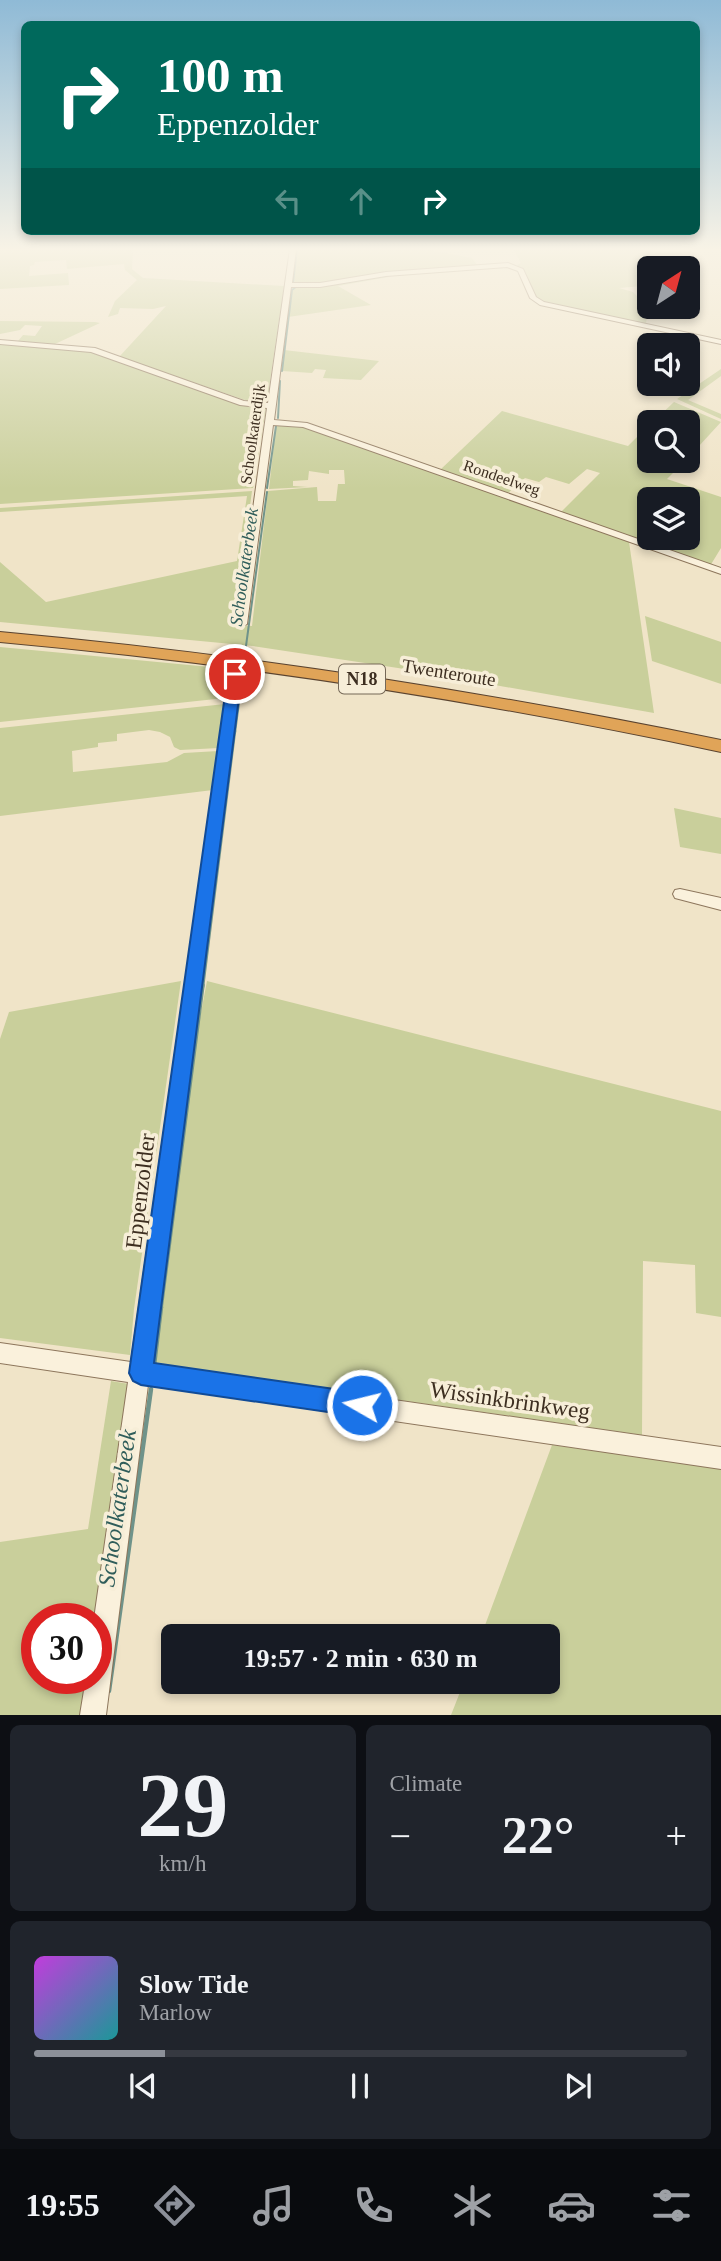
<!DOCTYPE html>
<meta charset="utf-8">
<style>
body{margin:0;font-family:Georgia,serif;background:#20242c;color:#f1f3f6;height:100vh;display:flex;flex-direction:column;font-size:26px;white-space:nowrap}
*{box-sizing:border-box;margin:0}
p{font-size:23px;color:#9ea1a6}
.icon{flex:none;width:38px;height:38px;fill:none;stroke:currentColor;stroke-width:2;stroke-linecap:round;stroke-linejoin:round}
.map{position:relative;height:1715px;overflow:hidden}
.panel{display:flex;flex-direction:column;gap:10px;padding:10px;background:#0d0f14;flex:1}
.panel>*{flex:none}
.guide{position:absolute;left:21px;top:21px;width:679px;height:214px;border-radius:10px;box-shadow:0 4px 10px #0003;background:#00695c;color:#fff;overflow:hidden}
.needle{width:46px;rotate:36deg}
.tools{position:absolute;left:637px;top:256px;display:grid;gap:14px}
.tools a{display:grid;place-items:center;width:63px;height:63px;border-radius:10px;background:#171b24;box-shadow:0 4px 10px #0003;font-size:35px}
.speed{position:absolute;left:21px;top:1603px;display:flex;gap:14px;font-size:35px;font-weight:700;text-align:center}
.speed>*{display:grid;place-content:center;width:91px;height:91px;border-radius:50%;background:#171b24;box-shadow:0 4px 10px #0003;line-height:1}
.speed .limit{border:10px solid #d22;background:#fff;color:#111}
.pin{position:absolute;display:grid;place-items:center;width:60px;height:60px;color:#fff;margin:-30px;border:4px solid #fff;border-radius:50%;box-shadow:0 2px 7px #0007}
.me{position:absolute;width:77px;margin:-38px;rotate:278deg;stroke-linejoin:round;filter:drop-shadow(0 0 5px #0008)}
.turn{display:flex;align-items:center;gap:24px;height:147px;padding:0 21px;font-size:32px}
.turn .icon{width:91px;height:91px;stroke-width:2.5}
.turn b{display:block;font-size:49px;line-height:60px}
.lanes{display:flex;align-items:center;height:66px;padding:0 21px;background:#0003;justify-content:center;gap:35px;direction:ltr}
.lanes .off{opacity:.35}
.big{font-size:52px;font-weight:600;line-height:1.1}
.panel .widget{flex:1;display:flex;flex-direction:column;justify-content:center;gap:10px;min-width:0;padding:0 24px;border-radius:10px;background:#20242c}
.panel .dial{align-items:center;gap:0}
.dial b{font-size:91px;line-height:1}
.song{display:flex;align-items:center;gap:21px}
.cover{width:84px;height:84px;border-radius:10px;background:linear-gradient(135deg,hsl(290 70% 55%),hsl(180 70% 35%))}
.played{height:7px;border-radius:4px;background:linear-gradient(90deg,#8c9099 20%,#363941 20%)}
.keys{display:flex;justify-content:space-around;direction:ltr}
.heat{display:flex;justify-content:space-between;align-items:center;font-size:38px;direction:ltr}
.panel .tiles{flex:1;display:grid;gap:10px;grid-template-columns:1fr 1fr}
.widget:last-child{grid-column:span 2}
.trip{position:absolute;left:161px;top:1624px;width:399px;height:70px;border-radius:10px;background:#171b24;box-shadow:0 4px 10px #0003;font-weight:600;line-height:70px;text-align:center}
.tab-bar{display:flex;height:112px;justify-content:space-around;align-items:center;background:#090b0e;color:#9ea1a6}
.tab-bar .icon{width:49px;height:49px}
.tab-bar .active{color:#8c9099}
.tab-bar b{font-size:32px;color:#f1f3f6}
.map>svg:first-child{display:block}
.green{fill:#c9cf9b;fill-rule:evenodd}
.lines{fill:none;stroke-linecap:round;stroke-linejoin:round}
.stream-far3{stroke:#6f938a;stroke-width:2}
.stream-far2{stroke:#6f938a;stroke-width:2.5}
.stream-far1{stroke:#6f938a;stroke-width:3.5}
.stream{stroke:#6f938a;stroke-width:4.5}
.minor-casing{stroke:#8d765c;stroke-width:2}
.highway-casing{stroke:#5b4430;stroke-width:2}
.minor{fill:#faf1dc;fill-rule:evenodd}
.highway{fill:#e0a458;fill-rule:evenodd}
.route{fill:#1a73e8;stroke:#114b97;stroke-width:2}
.labels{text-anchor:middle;stroke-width:7;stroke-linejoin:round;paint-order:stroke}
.far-street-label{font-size:16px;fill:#3d2e20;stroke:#f7eed8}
.far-water-label{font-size:18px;font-style:italic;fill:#2f5d5a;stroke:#f7eed8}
.shield{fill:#f7eed8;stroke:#756857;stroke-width:2}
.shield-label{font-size:18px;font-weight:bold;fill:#3d2e20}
.street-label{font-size:19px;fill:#3d2e20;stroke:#f7eed8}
.near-street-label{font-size:23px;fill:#3d2e20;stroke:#f7eed8}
.near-water-label{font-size:24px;font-style:italic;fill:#2f5d5a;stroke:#f7eed8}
</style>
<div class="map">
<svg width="721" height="1715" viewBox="0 0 721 1715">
<rect width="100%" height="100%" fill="#f0e4c8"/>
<g class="green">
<path d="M 31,249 L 138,249 L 133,250 L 132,269 L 143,278 L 284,286 L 267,402 L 257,404 L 119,357 L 166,306 L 153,309 L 120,308 L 118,314 L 108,317 L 115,301 L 137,280 L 125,270 L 124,264 L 67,269 L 66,260 L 35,262 L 34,265 L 30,266 L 29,276 L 68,273 L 69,285 L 0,289 L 0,250 Z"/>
<path d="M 297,249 L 425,249 L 472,258 L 477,265 L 380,273 L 326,283 L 294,284 Z"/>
<path d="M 513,249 L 665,249 L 652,251 L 649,255 L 674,258 L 665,268 L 649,268 L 649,280 L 638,281 L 643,286 L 619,288 L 633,292 L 638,297 L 649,298 L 646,324 L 538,300 L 525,271 L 517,265 L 521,263 Z"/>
<path d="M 386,276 L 389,277 L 338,286 L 371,305 L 288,317 L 292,290 L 296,287 Z"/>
<path d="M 0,321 L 95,322 L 100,323 L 55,344 L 18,341 L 23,335 L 35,336 L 42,326 L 25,325 L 20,330 L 0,334 Z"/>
<path d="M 0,342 L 83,349 L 250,407 L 266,407 L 253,488 L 0,504 Z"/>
<path d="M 284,350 L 379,361 L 361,380 L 323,378 L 326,370 L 315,369 L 312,373 L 282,371 Z"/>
<path d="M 721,369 L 721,376 L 688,400 L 721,414 L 721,419 L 677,399 Z"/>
<path d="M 674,402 L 721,422 L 688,458 L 688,422 L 653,422 Z"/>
<path d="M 502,411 L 628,446 L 649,425 L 649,460 L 686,460 L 667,479 L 721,497 L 721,548 L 710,566 L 561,512 L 600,473 L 587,469 L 569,484 L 546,477 L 539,482 L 525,478 L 507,494 L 440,470 ZM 649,499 L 688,499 L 688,537 L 649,537 Z"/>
<path d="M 282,424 L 300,425 L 629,542 L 654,713 L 398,668 L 253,646 L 0,622 L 0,562 L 46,602 L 237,561 L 247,496 L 0,512 L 0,508 L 252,491 L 234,625 L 252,626 L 268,491 L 317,487 L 318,501 L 336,501 L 338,484 L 345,484 L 344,470 L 329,470 L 329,474 L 309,471 L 308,480 L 293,481 L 293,486 L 308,487 L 269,489 L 276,426 Z"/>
<path d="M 645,616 L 721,642 L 721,684 L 652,661 Z"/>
<path d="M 0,647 L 231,669 L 229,692 L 225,698 L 0,722 Z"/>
<path d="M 225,704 L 219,748 L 180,750 L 174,747 L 170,737 L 160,732 L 149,730 L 117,734 L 117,741 L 98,743 L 98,747 L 72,751 L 73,772 L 167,762 L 184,753 L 218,751 L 213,790 L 0,816 L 0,728 Z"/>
<path d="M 674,808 L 721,818 L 721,854 L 680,847 Z"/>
<path d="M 181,981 L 134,1309 L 130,1355 L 0,1338 L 0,1039 L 9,1012 Z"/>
<path d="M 207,981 L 721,1111 L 721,1317 L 696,1313 L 695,1265 L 643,1261 L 642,1435 L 154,1365 L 196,1039 Z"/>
<path d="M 111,1381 L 129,1384 L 96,1619 L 37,1619 L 37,1678 L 87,1678 L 82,1715 L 0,1715 L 0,1542 L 88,1529 Z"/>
<path d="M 552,1445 L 721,1468 L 721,1715 L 451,1715 L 464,1682 L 548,1682 L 548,1636 L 481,1636 Z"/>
</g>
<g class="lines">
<g class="stream-far3">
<path d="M 296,284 L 293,283 L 297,249"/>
<path d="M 282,371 L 292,290 L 297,286"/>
<path d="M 278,418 L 280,381"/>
<path d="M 267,488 L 276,426"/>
<path d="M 246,646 L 267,492"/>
<path d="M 235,733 L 243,672"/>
</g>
<path class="stream-far2" d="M 203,987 L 235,731"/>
<path class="stream-far1" d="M 161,1309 L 203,985"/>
<g class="stream">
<path d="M 154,1365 L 161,1307"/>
<path d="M 109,1691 L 151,1389"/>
</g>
<defs>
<g id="minor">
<path d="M 290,249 L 296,249 L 292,283 L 320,283 L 386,272 L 508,263 L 523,269 L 536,297 L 544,302 L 721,340 L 721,344 L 540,305 L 530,298 L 518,271 L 507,267 L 386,276 L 320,287 L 291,287 L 274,420 L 307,423 L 721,568 L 721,574 L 303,427 L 273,425 L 247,624 L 242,627 L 238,626 L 237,624 L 267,408 L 240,405 L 91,352 L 0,344 L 0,340 L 95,348 L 244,401 L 268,403 Z"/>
<path d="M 235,670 L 241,674 L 151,1365 L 721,1447 L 721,1469 L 148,1385 L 106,1715 L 80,1715 L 86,1678 L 96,1678 L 96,1619 L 94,1619 L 128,1382 L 0,1363 L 0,1343 L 131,1362 L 229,674 Z"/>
<path d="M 680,889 L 721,898 L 721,910 L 675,898 L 673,894 L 675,890 Z"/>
</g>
<path id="highway" d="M 0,632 C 243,654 482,691 721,740 L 721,752 C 482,701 243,664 0,642 Z"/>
</defs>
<use href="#minor" class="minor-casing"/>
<use href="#highway" class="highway-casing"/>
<use href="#minor" class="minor"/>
<use href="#highway" class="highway"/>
</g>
<linearGradient id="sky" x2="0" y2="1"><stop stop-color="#8fbad6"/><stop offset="0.51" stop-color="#f8f3e6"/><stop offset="1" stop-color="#f8f3e6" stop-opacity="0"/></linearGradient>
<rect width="721" height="489" fill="url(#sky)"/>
<path class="route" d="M 235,670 L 242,674 L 154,1363 L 362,1393 L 370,1397 L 374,1405 L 370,1414 L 362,1417 L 141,1385 L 133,1381 L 129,1373 L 228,674 Z"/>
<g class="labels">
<g class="far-street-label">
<text transform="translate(252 434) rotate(-82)" y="6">Schoolkaterdijk</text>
<text transform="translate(502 477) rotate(19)" y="6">Rondeelweg</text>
</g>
<g class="far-water-label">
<text transform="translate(244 567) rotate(-82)" y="6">Schoolkaterbeek</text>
</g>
<rect class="shield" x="339" y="664.5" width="46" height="29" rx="5"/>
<g class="shield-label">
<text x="362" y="685">N18</text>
</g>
<g class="street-label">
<text transform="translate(449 672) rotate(9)" y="7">Twenteroute</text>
</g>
<g class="near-street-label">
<text transform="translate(140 1191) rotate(-83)" y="8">Eppenzolder</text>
<text transform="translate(510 1400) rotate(8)" y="8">Wissinkbrinkweg</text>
</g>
<g class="near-water-label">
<text transform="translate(117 1508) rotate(-82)" y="8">Schoolkaterbeek</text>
</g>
</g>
</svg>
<div class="tools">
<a><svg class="needle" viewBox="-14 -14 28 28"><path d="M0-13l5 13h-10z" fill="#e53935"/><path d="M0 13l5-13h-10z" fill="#9ea1a6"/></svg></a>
<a><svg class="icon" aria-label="sound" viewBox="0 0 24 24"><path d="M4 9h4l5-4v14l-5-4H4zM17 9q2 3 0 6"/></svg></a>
<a><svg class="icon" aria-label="search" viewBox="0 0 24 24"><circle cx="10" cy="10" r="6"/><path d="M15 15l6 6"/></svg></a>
<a><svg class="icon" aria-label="layers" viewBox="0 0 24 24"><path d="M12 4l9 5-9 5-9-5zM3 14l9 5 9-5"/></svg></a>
</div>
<div class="speed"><div class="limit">30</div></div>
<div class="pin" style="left:235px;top:674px;background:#d93025"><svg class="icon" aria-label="arrive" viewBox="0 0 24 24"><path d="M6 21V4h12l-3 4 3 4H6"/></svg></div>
<svg class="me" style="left:362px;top:1405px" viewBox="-20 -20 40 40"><circle r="17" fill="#1a73e8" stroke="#fff" stroke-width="3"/><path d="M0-11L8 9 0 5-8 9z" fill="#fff"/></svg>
<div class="trip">19:57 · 2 min · 630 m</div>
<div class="guide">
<div class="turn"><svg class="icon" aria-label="right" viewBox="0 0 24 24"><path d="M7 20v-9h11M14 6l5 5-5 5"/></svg><div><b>100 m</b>Eppenzolder</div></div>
<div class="lanes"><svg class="icon off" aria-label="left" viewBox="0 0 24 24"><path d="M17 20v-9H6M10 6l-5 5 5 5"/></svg><svg class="icon off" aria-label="ahead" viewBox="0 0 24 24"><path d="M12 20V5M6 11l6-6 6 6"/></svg><svg class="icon" aria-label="right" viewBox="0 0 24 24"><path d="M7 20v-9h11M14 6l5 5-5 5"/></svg></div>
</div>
</div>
<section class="panel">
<div class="tiles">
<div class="widget dial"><b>29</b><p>km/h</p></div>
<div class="widget"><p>Climate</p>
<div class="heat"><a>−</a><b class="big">22°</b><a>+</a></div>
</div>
<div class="widget">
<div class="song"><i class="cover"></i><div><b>Slow Tide</b><p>Marlow</p></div></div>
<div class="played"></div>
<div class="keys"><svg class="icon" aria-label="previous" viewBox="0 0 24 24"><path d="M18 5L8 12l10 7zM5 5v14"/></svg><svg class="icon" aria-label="pause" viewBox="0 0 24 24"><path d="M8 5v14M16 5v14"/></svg><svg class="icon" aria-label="next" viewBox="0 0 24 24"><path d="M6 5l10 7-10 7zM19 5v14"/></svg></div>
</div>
</div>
</section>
<nav class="tab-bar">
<b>19:55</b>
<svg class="icon active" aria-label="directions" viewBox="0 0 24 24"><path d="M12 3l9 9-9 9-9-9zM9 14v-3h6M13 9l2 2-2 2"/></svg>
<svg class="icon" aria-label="music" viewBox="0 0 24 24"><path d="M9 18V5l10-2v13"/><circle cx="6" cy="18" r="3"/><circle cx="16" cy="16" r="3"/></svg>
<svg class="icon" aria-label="phone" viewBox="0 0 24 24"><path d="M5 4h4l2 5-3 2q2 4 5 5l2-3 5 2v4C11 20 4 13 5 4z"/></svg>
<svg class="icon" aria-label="climate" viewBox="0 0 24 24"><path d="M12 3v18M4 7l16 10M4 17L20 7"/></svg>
<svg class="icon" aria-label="car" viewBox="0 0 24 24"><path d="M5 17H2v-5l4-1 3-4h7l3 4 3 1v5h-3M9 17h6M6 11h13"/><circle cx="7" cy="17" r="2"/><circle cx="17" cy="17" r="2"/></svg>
<svg class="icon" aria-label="filters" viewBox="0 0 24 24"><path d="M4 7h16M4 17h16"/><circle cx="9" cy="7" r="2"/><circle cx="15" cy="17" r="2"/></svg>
</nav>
